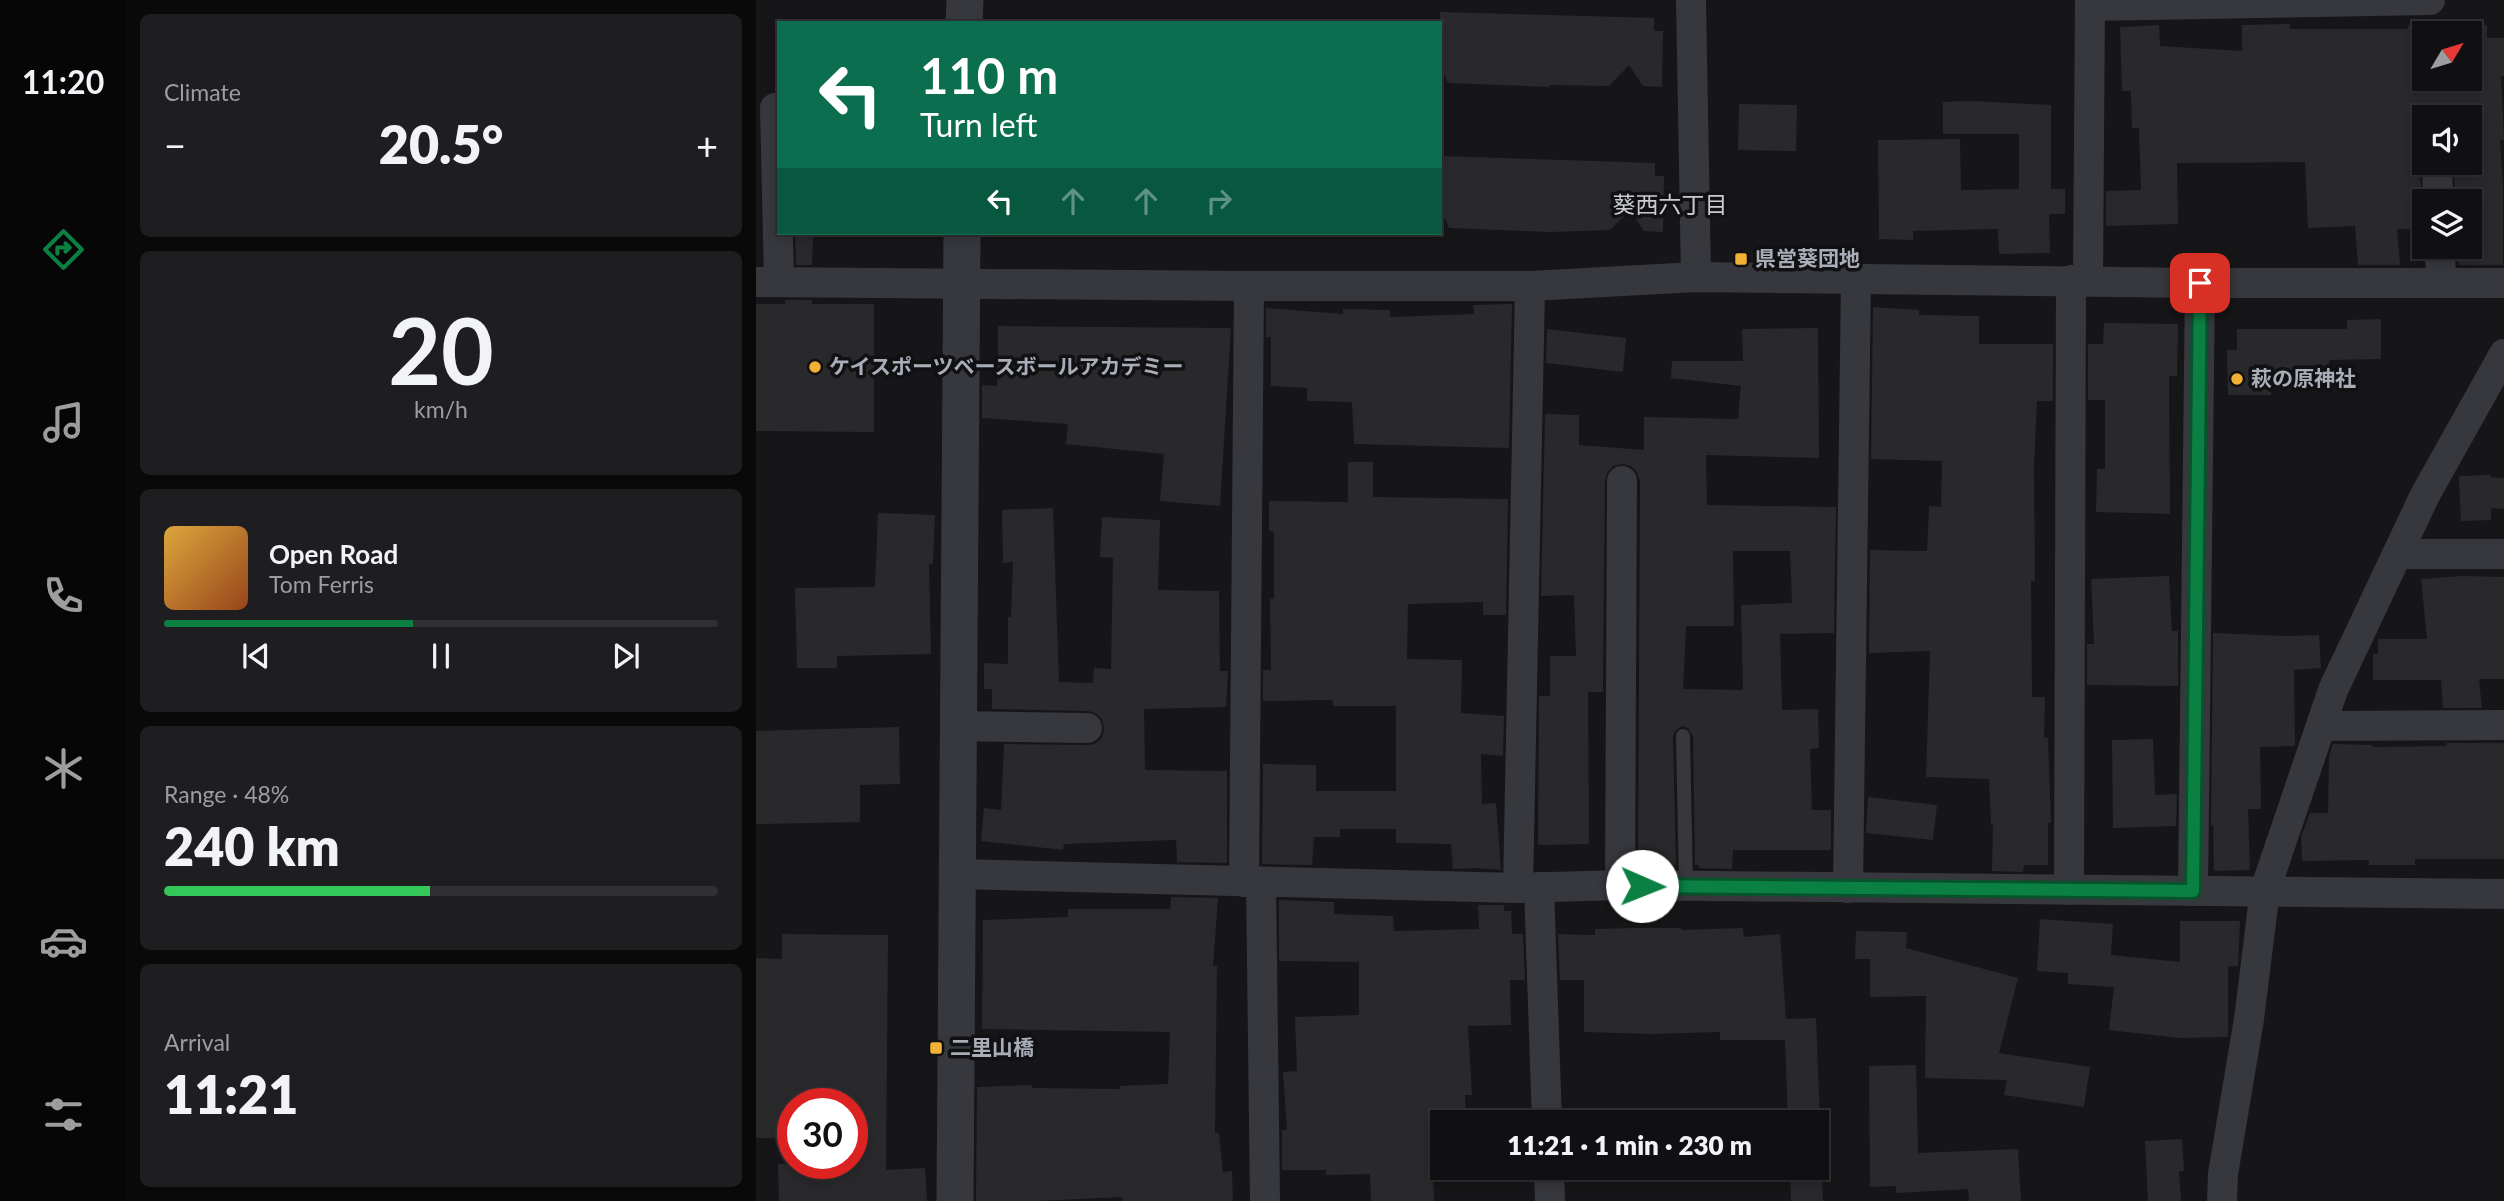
<!DOCTYPE html>
<meta charset="utf-8">
<style>
body{margin:0;font-family:Lato,"Noto Sans JP",sans-serif;background:#1e1e20;color:#f1f3f6;height:100vh;display:flex;flex-direction:column;font-size:26px;white-space:nowrap}
*{box-sizing:border-box;margin:0}
p{font-size:23px;color:#9c9d9f}
.icon{flex:none;width:38px;height:38px;fill:none;stroke:currentColor;stroke-width:2;stroke-linecap:round;stroke-linejoin:round}
.map{position:relative;flex:1;overflow:hidden}
.drawer{display:flex;flex-direction:column;gap:14px;padding:14px;background:#09090a;width:630px}
.drawer>*{flex:none}
.guide{position:absolute;left:21px;top:21px;width:665px;height:214px;border-radius:0px;box-shadow:0 4px 10px #0003,0 0 0 2px #303032;background:#0b6e4f;color:#fff;overflow:hidden}
.needle{width:46px;rotate:52deg}
.fabs{position:absolute;left:1656px;top:21px;display:grid;gap:14px}
.fabs a{display:grid;place-items:center;width:70px;height:70px;border-radius:0px;background:#101012;box-shadow:0 4px 10px #0003,0 0 0 2px #303032;font-size:35px}
.speed{position:absolute;left:21px;top:1088px;display:flex;gap:14px;font-size:35px;font-weight:700;text-align:center}
.speed>*{display:grid;place-content:center;width:91px;height:91px;border-radius:50%;background:#101012;box-shadow:0 4px 10px #0003,0 0 0 2px #303032;line-height:1}
.speed .limit{border:10px solid #d22;background:#fff;color:#111}
.pin{position:absolute;display:grid;place-items:center;width:60px;height:60px;color:#fff;margin:-30px;border-radius:14px;box-shadow:0 4px 10px #0006}
.me{position:absolute;width:77px;margin:-38px;rotate:91deg;stroke-linejoin:round;filter:drop-shadow(0 0 5px #0008)}
.turn{display:flex;align-items:center;gap:24px;height:147px;padding:0 28px;font-size:32px}
.turn .icon{width:91px;height:91px;stroke-width:2.5}
.turn b{display:block;font-size:49px;line-height:60px}
.lanes{display:flex;align-items:center;height:66px;padding:0 28px;background:#0003;justify-content:center;gap:35px;direction:ltr}
.lanes .off{opacity:.35}
.big{font-size:52px;font-weight:800;line-height:1.1}
.drawer .tile{flex:1;display:flex;flex-direction:column;justify-content:center;gap:10px;min-width:0;padding:0 24px;border-radius:10px;background:#1e1e20}
.drawer .dial{align-items:center;gap:0}
.dial b{font-size:91px;line-height:1}
.song{display:flex;align-items:center;gap:21px}
.cover{width:84px;height:84px;border-radius:10px;background:linear-gradient(135deg,hsl(40 70% 55%),hsl(20 70% 35%))}
.played{height:7px;border-radius:4px;background:linear-gradient(90deg,#0b8043 45%,#303032 45%)}
.keys{display:flex;justify-content:space-around;direction:ltr}
.heat{display:flex;justify-content:space-between;align-items:center;font-size:38px;direction:ltr}
.charge{height:10px;border-radius:5px;background:linear-gradient(90deg,#34c759 48%,#303032 0)}
.trip{position:absolute;left:674px;top:1110px;width:399px;height:70px;border-radius:0px;background:#101012;box-shadow:0 4px 10px #0003,0 0 0 2px #303032;font-weight:800;line-height:70px;text-align:center}
main{display:flex;flex:1;min-height:0}
.menu{display:flex;flex-direction:column;width:126px;justify-content:space-around;align-items:center;background:#060607;color:#9c9d9f}
.menu .icon{width:49px;height:49px}
.menu .current{color:#0b8043}
.menu b{font-size:32px;color:#f1f3f6}
.map>svg:first-child{display:block}
.building{fill:#29292c;fill-rule:evenodd}
.lines{fill:none;stroke-linecap:round;stroke-linejoin:round}
.service{stroke:#37383d;stroke-width:14}
.minor{stroke:#37383d;stroke-width:30}
.tertiary{stroke:#37383d;stroke-width:37}
.route-casing{stroke:#07532c;stroke-width:18}
.route{stroke:#0b8043;stroke-width:12}
.poi-dot{fill:#f2b134;stroke:#111113;stroke-width:2.5}
.labels{text-anchor:middle;stroke-width:7;stroke-linejoin:round;paint-order:stroke}
.poi-label{font-size:21px;font-weight:bold;fill:#a8adb8;stroke:#111113;text-anchor:start}
.neighbourhood-label{font-size:23px;fill:#c9ccd4;stroke:#111113}
</style>
<main>
<nav class="menu">
<b>11:20</b>
<svg class="icon current" aria-label="directions" viewBox="0 0 24 24"><path d="M12 3l9 9-9 9-9-9zM9 14v-3h6M13 9l2 2-2 2"/></svg>
<svg class="icon" aria-label="music" viewBox="0 0 24 24"><path d="M9 18V5l10-2v13"/><circle cx="6" cy="18" r="3"/><circle cx="16" cy="16" r="3"/></svg>
<svg class="icon" aria-label="phone" viewBox="0 0 24 24"><path d="M5 4h4l2 5-3 2q2 4 5 5l2-3 5 2v4C11 20 4 13 5 4z"/></svg>
<svg class="icon" aria-label="climate" viewBox="0 0 24 24"><path d="M12 3v18M4 7l16 10M4 17L20 7"/></svg>
<svg class="icon" aria-label="car" viewBox="0 0 24 24"><path d="M5 17H2v-5l4-1 3-4h7l3 4 3 1v5h-3M9 17h6M6 11h13"/><circle cx="7" cy="17" r="2"/><circle cx="17" cy="17" r="2"/></svg>
<svg class="icon" aria-label="filters" viewBox="0 0 24 24"><path d="M4 7h16M4 17h16"/><circle cx="9" cy="7" r="2"/><circle cx="15" cy="17" r="2"/></svg>
</nav>
<section class="drawer">
<div class="tile"><p>Climate</p>
<div class="heat"><a>−</a><b class="big">20.5°</b><a>+</a></div>
</div>
<div class="tile dial"><b>20</b><p>km/h</p></div>
<div class="tile">
<div class="song"><i class="cover"></i><div><b>Open Road</b><p>Tom Ferris</p></div></div>
<div class="played"></div>
<div class="keys"><svg class="icon" aria-label="previous" viewBox="0 0 24 24"><path d="M18 5L8 12l10 7zM5 5v14"/></svg><svg class="icon" aria-label="pause" viewBox="0 0 24 24"><path d="M8 5v14M16 5v14"/></svg><svg class="icon" aria-label="next" viewBox="0 0 24 24"><path d="M6 5l10 7-10 7zM19 5v14"/></svg></div>
</div>
<div class="tile"><p>Range · 48%</p><b class="big">240 km</b><div class="charge"></div></div>
<div class="tile"><p>Arrival</p><b class="big">11:21</b></div>
</section>
<div class="map">
<svg width="1748" height="1201" viewBox="0 0 1748 1201">
<rect width="100%" height="100%" fill="#161618"/>
<g class="building">
<path d="M 684,12 L 898,18 L 898,31 L 907,31 L 906,87 L 887,86 L 873,65 L 853,86 L 794,85 L 793,87 L 692,83 L 684,66 Z"/>
<path d="M 1534,24 L 1534,29 L 1652,29 L 1652,25 L 1731,25 L 1731,38 L 1748,38 L 1748,76 L 1745,76 L 1748,140 L 1744,140 L 1747,185 L 1747,265 L 1702,265 L 1702,247 L 1713,247 L 1713,201 L 1699,201 L 1698,163 L 1713,163 L 1713,117 L 1668,117 L 1668,152 L 1663,163 L 1668,229 L 1641,229 L 1644,265 L 1602,265 L 1599,226 L 1552,228 L 1549,162 L 1421,163 L 1422,224 L 1350,226 L 1350,191 L 1385,190 L 1383,128 L 1376,128 L 1375,91 L 1366,91 L 1364,27 L 1403,25 L 1404,46 L 1486,51 L 1486,25 ZM 1668,33 L 1713,33 L 1713,79 L 1668,79 Z"/>
<path d="M 1214,101 L 1295,105 L 1295,189 L 1309,189 L 1309,214 L 1293,214 L 1294,253 L 1243,254 L 1242,229 L 1157,231 L 1157,240 L 1123,239 L 1122,140 L 1204,139 L 1205,190 L 1263,189 L 1263,134 L 1187,134 L 1187,102 Z"/>
<path d="M 983,104 L 1041,105 L 1040,151 L 982,150 Z"/>
<path d="M 684,156 L 899,163 L 899,176 L 908,176 L 907,232 L 888,231 L 874,210 L 854,230 L 794,232 L 693,228 L 689,218 L 684,217 Z"/>
<path d="M 39,233 L 57,233 L 56,265 L 40,265 Z"/>
<path d="M 29,300 L 56,300 L 56,304 L 118,304 L 118,432 L 0,431 L 0,304 L 29,304 Z"/>
<path d="M 756,304 L 753,448 L 598,444 L 596,402 L 551,401 L 551,388 L 515,386 L 515,337 L 510,337 L 510,308 L 587,314 L 587,309 L 634,310 L 634,317 L 718,314 L 717,305 Z"/>
<path d="M 1117,307 L 1163,310 L 1163,315 L 1223,316 L 1223,344 L 1297,344 L 1297,401 L 1281,401 L 1278,468 L 1279,581 L 1275,581 L 1276,697 L 1289,697 L 1288,738 L 1292,738 L 1295,822 L 1292,823 L 1292,865 L 1268,865 L 1267,872 L 1236,871 L 1237,825 L 1235,825 L 1233,779 L 1170,777 L 1174,651 L 1113,653 L 1114,550 L 1171,551 L 1173,506 L 1185,507 L 1186,461 L 1115,459 Z"/>
<path d="M 1625,319 L 1625,359 L 1573,360 L 1574,388 L 1515,389 L 1515,395 L 1472,395 L 1471,350 L 1481,350 L 1481,329 L 1591,329 L 1591,320 Z"/>
<path d="M 1348,323 L 1422,324 L 1421,376 L 1413,376 L 1414,514 L 1340,512 L 1341,469 L 1349,469 L 1349,400 L 1332,400 L 1332,344 L 1347,344 Z"/>
<path d="M 242,326 L 475,328 L 464,506 L 404,501 L 408,454 L 310,444 L 312,424 L 226,418 L 226,385 L 241,386 Z"/>
<path d="M 1062,328 L 1063,458 L 950,455 L 951,505 L 1080,507 L 1078,633 L 1024,634 L 1026,710 L 1062,709 L 1063,748 L 1054,749 L 1056,810 L 1075,810 L 1075,850 L 977,850 L 976,869 L 943,868 L 943,865 L 939,865 L 937,736 L 932,728 L 926,726 L 919,731 L 917,736 L 920,865 L 882,863 L 884,481 L 881,472 L 875,466 L 867,464 L 857,466 L 851,473 L 849,481 L 847,692 L 832,692 L 833,844 L 782,845 L 783,696 L 794,696 L 794,656 L 820,656 L 818,595 L 785,596 L 789,414 L 823,415 L 823,445 L 888,450 L 888,417 L 982,419 L 985,386 L 915,378 L 916,361 L 987,361 L 986,329 ZM 977,551 L 1034,551 L 1036,603 L 985,605 L 987,690 L 927,689 L 930,626 L 978,626 Z"/>
<path d="M 791,329 L 870,338 L 867,372 L 790,363 Z"/>
<path d="M 592,462 L 617,462 L 617,497 L 752,499 L 750,615 L 727,615 L 727,602 L 652,604 L 651,659 L 706,660 L 705,713 L 748,716 L 747,756 L 725,754 L 726,804 L 740,803 L 745,870 L 720,868 L 697,869 L 695,844 L 640,843 L 640,829 L 584,829 L 584,837 L 558,837 L 556,865 L 506,864 L 507,764 L 560,765 L 560,791 L 640,791 L 640,706 L 577,706 L 577,700 L 507,701 L 507,670 L 515,670 L 514,599 L 518,599 L 518,532 L 513,531 L 513,501 L 592,502 Z"/>
<path d="M 1734,475 L 1734,477 L 1748,478 L 1748,509 L 1735,508 L 1735,520 L 1705,521 L 1703,476 Z"/>
<path d="M 297,508 L 303,682 L 337,683 L 338,668 L 355,669 L 357,558 L 344,557 L 346,517 L 404,520 L 402,590 L 463,591 L 464,671 L 472,671 L 470,707 L 388,709 L 389,770 L 471,771 L 471,863 L 421,862 L 420,840 L 308,844 L 307,850 L 225,841 L 228,808 L 245,810 L 248,744 L 331,745 L 339,744 L 346,738 L 348,729 L 346,719 L 339,713 L 332,711 L 236,709 L 236,689 L 228,689 L 228,663 L 252,664 L 252,617 L 255,617 L 257,562 L 247,563 L 246,510 Z"/>
<path d="M 122,513 L 179,515 L 177,564 L 173,564 L 175,654 L 81,656 L 81,668 L 41,668 L 39,588 L 119,587 Z"/>
<path d="M 1413,576 L 1416,631 L 1422,631 L 1422,686 L 1331,685 L 1331,644 L 1338,644 L 1335,579 Z"/>
<path d="M 1706,576 L 1748,577 L 1748,679 L 1723,679 L 1726,708 L 1687,708 L 1685,680 L 1617,680 L 1617,654 L 1622,654 L 1622,639 L 1671,639 L 1665,579 Z"/>
<path d="M 1457,633 L 1529,636 L 1563,635 L 1565,668 L 1538,670 L 1539,746 L 1504,747 L 1505,809 L 1492,809 L 1494,870 L 1458,871 L 1457,825 L 1455,825 Z"/>
<path d="M 143,727 L 144,784 L 104,785 L 104,822 L 0,824 L 0,731 Z"/>
<path d="M 1397,739 L 1399,795 L 1421,794 L 1420,826 L 1357,828 L 1356,740 Z"/>
<path d="M 1690,743 L 1748,743 L 1748,859 L 1659,859 L 1659,865 L 1613,865 L 1613,860 L 1546,861 L 1545,837 L 1554,813 L 1572,813 L 1573,756 L 1577,744 L 1616,745 L 1616,747 L 1691,746 Z"/>
<path d="M 1112,797 L 1181,805 L 1177,840 L 1110,833 Z"/>
<path d="M 415,897 L 462,898 L 457,966 L 461,966 L 459,1133 L 463,1133 L 467,1172 L 476,1171 L 477,1201 L 366,1201 L 366,1197 L 280,1201 L 220,1201 L 221,1087 L 276,1085 L 276,1088 L 364,1089 L 364,1086 L 412,1084 L 414,1032 L 226,1029 L 227,920 L 312,917 L 312,909 L 414,909 Z"/>
<path d="M 523,900 L 578,902 L 578,914 L 637,916 L 638,931 L 723,929 L 722,905 L 748,905 L 748,911 L 755,911 L 756,934 L 767,934 L 769,980 L 754,980 L 755,1025 L 712,1026 L 716,1095 L 709,1095 L 710,1122 L 686,1122 L 686,1143 L 676,1143 L 678,1201 L 615,1201 L 614,1174 L 570,1175 L 570,1170 L 526,1170 L 526,1130 L 531,1130 L 527,1072 L 541,1071 L 539,1017 L 603,1015 L 603,962 L 523,961 Z"/>
<path d="M 1284,919 L 1357,924 L 1355,955 L 1424,962 L 1424,921 L 1484,921 L 1482,966 L 1472,966 L 1472,1037 L 1423,1038 L 1353,1030 L 1358,987 L 1312,984 L 1312,973 L 1281,971 Z"/>
<path d="M 878,928 L 925,928 L 925,930 L 987,928 L 988,937 L 1024,934 L 1030,1019 L 1060,1018 L 1067,1201 L 1035,1201 L 1034,1167 L 1060,1167 L 1060,1122 L 1032,1122 L 1029,1040 L 964,1040 L 964,1032 L 893,1034 L 828,1032 L 828,980 L 804,980 L 802,934 L 839,935 L 839,929 Z"/>
<path d="M 1100,931 L 1151,932 L 1150,948 L 1262,978 L 1243,1053 L 1334,1067 L 1328,1107 L 1248,1095 L 1251,1080 L 1169,1078 L 1170,996 L 1114,997 L 1114,959 L 1099,959 Z"/>
<path d="M 26,934 L 132,935 L 130,1170 L 169,1168 L 171,1201 L 23,1201 L 22,1164 L 96,1164 L 96,1104 L 37,1104 L 37,1138 L 0,1138 L 0,958 L 26,959 Z"/>
<path d="M 1160,1065 L 1162,1153 L 1262,1149 L 1265,1201 L 1213,1201 L 1212,1189 L 1140,1193 L 1140,1186 L 1114,1187 L 1113,1066 Z"/>
<path d="M 1426,1139 L 1428,1171 L 1423,1171 L 1425,1201 L 1392,1201 L 1389,1141 Z"/>
</g>
<g class="lines">
<path class="service" d="M 927,736 L 930,886"/>
<g class="minor">
<path d="M 935,0 L 940,277"/>
<path d="M 1334,6 L 1674,0"/>
<path d="M 19,108 L 23,282"/>
<path d="M 1681,163 L 1682,201"/>
<path d="M 1684,247 L 1685,283"/>
<path d="M 1332,280 L 1334,0"/>
<path d="M 0,282 L 493,286 L 774,286 L 940,277 L 1444,283 L 1748,283"/>
<path d="M 1641,554 L 1748,554"/>
<path d="M 201,726 L 331,728"/>
<path d="M 1565,726 L 1748,725"/>
<path d="M 200,874 L 762,888 L 864,885 L 1748,894"/>
<path d="M 488,882 L 493,286"/>
<path d="M 505,882 L 509,1201"/>
<path d="M 864,885 L 866,481"/>
<path d="M 783,887 L 791,1122"/>
<path d="M 762,888 L 774,286"/>
<path d="M 1092,888 L 1100,279"/>
<path d="M 1313,890 L 1315,280"/>
<path d="M 1437,891 L 1444,283"/>
<path d="M 793,1167 L 794,1201"/>
<path d="M 914,1167 L 975,1167"/>
<path d="M 1466,1201 L 1467,1174 L 1493,1019 L 1509,890 L 1577,690 L 1669,495 L 1748,354"/>
</g>
<g class="tertiary">
<path d="M 208,23 L 209,0"/>
<path d="M 199,1201 L 206,233"/>
</g>
</g>
<g class="lines">
<defs>
<path id="route" d="M 886,886 L 1437,891 L 1444,283"/>
</defs>
<use href="#route" class="route-casing"/>
<use href="#route" class="route"/>
</g>
<g class="poi-dot">
<rect x="978" y="252" width="14" height="14" rx="3.5"/>
<circle cx="59" cy="367" r="7"/>
<circle cx="1481" cy="379" r="7"/>
<rect x="173" y="1041" width="14" height="14" rx="3.5"/>
</g>
<g class="labels">
<g class="poi-label">
<text x="999" y="266">県営葵団地</text>
<text x="73" y="374">ケイスポーツベースボールアカデミー</text>
<text x="1495" y="386">萩の原神社</text>
<text x="194" y="1055">二里山橋</text>
</g>
<g class="neighbourhood-label">
<text x="914" y="213">葵西六丁目</text>
</g>
</g>
</svg>
<div class="fabs">
<a><svg class="needle" viewBox="-14 -14 28 28"><path d="M0-13l5 13h-10z" fill="#e53935"/><path d="M0 13l5-13h-10z" fill="#9c9d9f"/></svg></a>
<a><svg class="icon" aria-label="sound" viewBox="0 0 24 24"><path d="M4 9h4l5-4v14l-5-4H4zM17 9q2 3 0 6"/></svg></a>
<a><svg class="icon" aria-label="layers" viewBox="0 0 24 24"><path d="M12 4l9 5-9 5-9-5zM3 14l9 5 9-5"/></svg></a>
</div>
<div class="speed"><div class="limit">30</div></div>
<div class="pin" style="left:1444px;top:283px;background:#d93025"><svg class="icon" aria-label="arrive" viewBox="0 0 24 24"><path d="M6 21V4h12l-3 4 3 4H6"/></svg></div>
<svg class="me" style="left:886px;top:886px" viewBox="-20 -20 40 40"><circle r="19" fill="#fff"/><path d="M0-13L10 11 0 6-10 11z" fill="#0b8043"/></svg>
<div class="trip">11:21 · 1 min · 230 m</div>
<div class="guide">
<div class="turn"><svg class="icon" aria-label="left" viewBox="0 0 24 24"><path d="M17 20v-9H6M10 6l-5 5 5 5"/></svg><div><b>110 m</b>Turn left</div></div>
<div class="lanes"><svg class="icon" aria-label="left" viewBox="0 0 24 24"><path d="M17 20v-9H6M10 6l-5 5 5 5"/></svg><svg class="icon off" aria-label="ahead" viewBox="0 0 24 24"><path d="M12 20V5M6 11l6-6 6 6"/></svg><svg class="icon off" aria-label="ahead" viewBox="0 0 24 24"><path d="M12 20V5M6 11l6-6 6 6"/></svg><svg class="icon off" aria-label="right" viewBox="0 0 24 24"><path d="M7 20v-9h11M14 6l5 5-5 5"/></svg></div>
</div>
</div>
</main>
